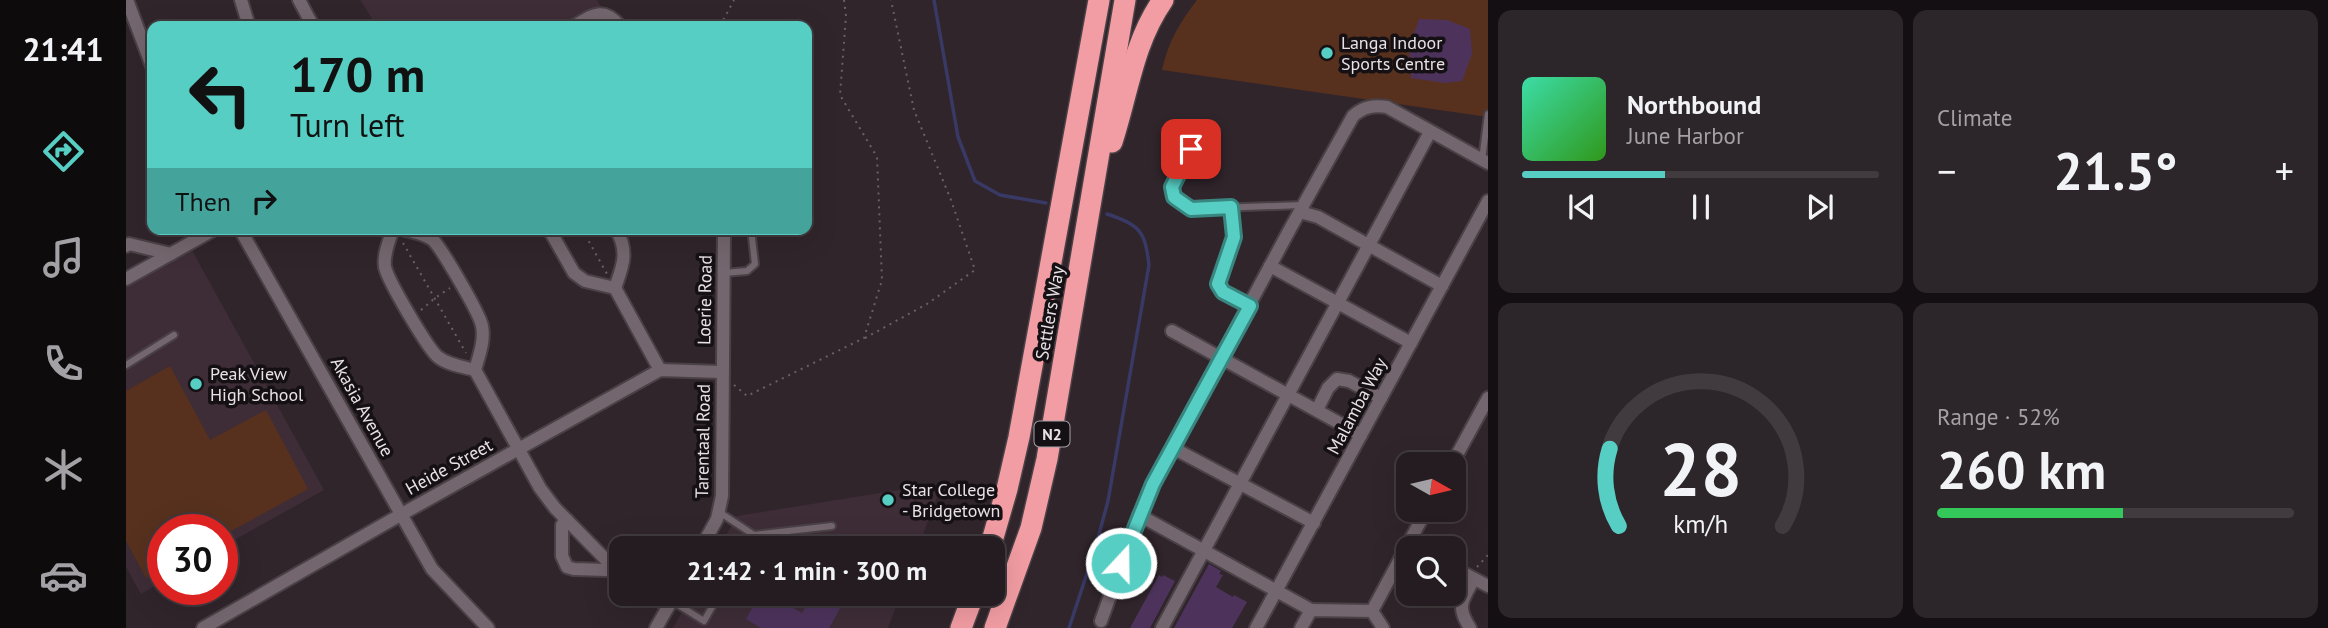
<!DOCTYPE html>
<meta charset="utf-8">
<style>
body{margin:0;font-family:"PT Sans",sans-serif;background:#2c2529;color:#f1f3f6;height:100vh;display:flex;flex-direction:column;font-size:26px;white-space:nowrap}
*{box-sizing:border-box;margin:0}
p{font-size:23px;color:#a3a1a5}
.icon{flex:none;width:38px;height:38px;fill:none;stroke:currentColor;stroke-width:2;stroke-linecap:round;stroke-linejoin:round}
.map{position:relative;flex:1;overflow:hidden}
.side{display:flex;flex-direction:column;gap:10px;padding:10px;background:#140f12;width:840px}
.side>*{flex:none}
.hud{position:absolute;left:21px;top:21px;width:665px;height:214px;border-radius:14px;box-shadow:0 7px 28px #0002,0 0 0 2px #413a3e;background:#56cec4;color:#111;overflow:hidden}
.needle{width:46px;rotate:98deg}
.controls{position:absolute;left:1270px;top:452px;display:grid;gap:14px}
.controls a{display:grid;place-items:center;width:70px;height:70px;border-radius:14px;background:#241c20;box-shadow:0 7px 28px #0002,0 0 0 2px #413a3e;font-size:35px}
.speed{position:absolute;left:21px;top:514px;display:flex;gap:14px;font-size:35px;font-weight:700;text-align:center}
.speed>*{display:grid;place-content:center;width:91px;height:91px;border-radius:50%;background:#241c20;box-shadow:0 7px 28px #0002,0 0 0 2px #413a3e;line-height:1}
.speed .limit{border:10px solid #d22;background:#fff;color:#111}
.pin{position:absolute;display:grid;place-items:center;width:60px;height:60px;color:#fff;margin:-30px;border-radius:14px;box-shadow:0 4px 10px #0006}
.me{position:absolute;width:77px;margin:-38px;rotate:21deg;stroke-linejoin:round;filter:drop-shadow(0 0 5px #0008)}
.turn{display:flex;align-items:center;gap:24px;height:147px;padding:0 28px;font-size:32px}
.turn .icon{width:91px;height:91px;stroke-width:2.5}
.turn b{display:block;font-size:49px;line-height:60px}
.then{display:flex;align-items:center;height:66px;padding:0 28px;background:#0003;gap:14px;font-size:26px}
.big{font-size:52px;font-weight:700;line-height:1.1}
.side .tile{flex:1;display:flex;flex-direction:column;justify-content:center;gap:10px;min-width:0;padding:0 24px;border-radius:14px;background:#2c2529}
.side .dial{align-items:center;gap:0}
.dial svg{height:182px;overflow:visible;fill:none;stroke:#413a3e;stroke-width:7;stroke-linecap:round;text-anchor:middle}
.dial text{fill:#f1f3f6;stroke:none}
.song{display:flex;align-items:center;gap:21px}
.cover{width:84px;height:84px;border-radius:10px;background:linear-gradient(135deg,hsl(160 70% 55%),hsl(110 70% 35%))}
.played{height:7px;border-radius:4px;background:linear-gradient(90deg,#56cec4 40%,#413a3e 40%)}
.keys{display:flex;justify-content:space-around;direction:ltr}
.heat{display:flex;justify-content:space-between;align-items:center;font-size:38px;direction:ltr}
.charge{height:10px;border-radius:5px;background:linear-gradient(90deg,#34c759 52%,#413a3e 0)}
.side .tiles{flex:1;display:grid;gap:10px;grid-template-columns:repeat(2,1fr)}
.trip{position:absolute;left:483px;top:536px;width:396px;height:70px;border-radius:14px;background:#241c20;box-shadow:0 7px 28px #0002,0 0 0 2px #413a3e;font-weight:700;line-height:70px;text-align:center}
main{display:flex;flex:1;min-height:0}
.tabs{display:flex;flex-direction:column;width:126px;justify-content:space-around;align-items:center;background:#0e0b0d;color:#a3a1a5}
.tabs .icon{width:49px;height:49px}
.tabs .current{color:#56cec4}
.tabs b{font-size:32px;color:#f1f3f6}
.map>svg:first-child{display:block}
.built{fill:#3e2d37}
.green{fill:#57311e}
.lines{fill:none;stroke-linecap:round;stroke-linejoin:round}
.stream{stroke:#383965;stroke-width:3.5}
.building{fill:#4d335c}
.lane-casing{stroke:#4a4146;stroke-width:10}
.street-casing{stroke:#4a4146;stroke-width:16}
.highway-casing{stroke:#4a4146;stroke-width:24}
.path{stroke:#6a6066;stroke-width:2;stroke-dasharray:2 5;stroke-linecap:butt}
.lane{stroke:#74666e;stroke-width:6}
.street{stroke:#74666e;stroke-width:12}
.highway{stroke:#f29ca3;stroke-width:21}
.route-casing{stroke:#38867f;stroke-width:18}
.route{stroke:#56cec4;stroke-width:12}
.poi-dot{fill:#56cec4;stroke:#151013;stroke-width:2.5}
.labels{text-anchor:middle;stroke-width:7;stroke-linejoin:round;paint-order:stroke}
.shield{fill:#151013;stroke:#a9a2a7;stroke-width:2}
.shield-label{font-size:16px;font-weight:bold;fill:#e9e1e6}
.poi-label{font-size:18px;fill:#e9e1e6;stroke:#151013;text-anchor:start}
.street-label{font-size:18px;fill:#e9e1e6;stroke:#151013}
</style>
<main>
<nav class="tabs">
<b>21:41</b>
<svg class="icon current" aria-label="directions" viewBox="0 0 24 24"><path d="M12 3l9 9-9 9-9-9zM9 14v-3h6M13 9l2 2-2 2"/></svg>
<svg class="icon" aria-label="music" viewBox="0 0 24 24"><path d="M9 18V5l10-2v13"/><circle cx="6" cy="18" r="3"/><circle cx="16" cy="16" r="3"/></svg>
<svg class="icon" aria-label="phone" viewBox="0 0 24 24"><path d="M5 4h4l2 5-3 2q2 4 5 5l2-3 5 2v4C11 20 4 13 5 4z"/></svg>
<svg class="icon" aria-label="climate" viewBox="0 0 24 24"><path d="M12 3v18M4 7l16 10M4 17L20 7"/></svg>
<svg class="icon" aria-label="car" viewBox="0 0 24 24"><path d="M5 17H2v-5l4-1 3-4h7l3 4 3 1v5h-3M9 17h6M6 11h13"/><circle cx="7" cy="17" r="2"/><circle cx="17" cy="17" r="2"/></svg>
</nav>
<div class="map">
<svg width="1362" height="628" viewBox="0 0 1362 628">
<rect width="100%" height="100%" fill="#30252b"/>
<g class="built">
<path d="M 234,0 L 471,0 L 479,14 L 448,26 L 251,26 Z"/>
<path d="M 63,245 L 198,490 L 96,547 L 96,530 L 37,530 L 37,581 L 15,594 L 0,567 L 0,279 Z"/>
<path d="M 816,483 L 792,548 L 593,548 L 611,516 Z"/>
<path d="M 567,593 L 775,593 L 762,628 L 547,628 Z"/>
</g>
<g class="green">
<path d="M 1071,0 L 1362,0 L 1362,117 L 1036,70 C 1042,42 1054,22 1071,0 Z"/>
<path d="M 44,366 L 84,440 L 140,410 L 182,489 L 96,536 L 96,530 L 37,530 L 37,568 L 20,578 L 0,541 L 0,391 Z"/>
</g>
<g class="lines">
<g class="stream">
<path d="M 808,0 L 832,137 L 849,181 L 874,195 L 920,203"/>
<path d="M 943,628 L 969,549 L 982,501 L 1023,265 C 1019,231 1014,225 981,214"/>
</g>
</g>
<g class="building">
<path d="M 1293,19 L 1321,20 L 1344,29 L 1346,54 L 1336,81 L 1319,83 L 1285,78 L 1283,48 Z"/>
<path d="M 1083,564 L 1095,571 L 1093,574 L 1097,575 L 1090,587 L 1107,597 L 1108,595 L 1121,602 L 1106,628 L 1048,628 Z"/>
<path d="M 1033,575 L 1036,577 L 1037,575 L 1049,581 L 1024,628 L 1004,628 Z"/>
<path d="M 634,593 L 642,593 L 676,613 L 687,593 L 723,593 L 703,628 L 635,628 L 620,619 Z"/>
</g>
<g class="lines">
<defs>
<g id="lane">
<path d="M 1074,130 L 1046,187 L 1049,197 L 1065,209 L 1176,205"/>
<path d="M 1356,160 L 1362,114"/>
<path d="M 1105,207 L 1108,237 L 1092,284 L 1097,292 L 1124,305"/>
<path d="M 598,273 L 621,271 L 629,264 L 625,229"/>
<path d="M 0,365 L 48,335"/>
<path d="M 593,512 L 628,535 L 706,526"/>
<path d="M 620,548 L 628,535"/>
<path d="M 546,601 L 578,621 L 594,593"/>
</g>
<g id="street">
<path d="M 1,0 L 26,66"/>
<path d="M 115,0 L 123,26"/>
<path d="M 173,0 L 187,26"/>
<path d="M 448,26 C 467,15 477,6 494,26"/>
<path d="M 1174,212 L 1192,217 L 1316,286"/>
<path d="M 114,229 L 306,569 L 362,628"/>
<path d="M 267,229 C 263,241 257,255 259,267 C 262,281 302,349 312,357 C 322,365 338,367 349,370"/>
<path d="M 276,229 C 286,232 298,233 307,240 C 316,249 354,314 356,326 C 359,340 353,356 349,370 L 414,488 L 429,508 L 495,575"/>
<path d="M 423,229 L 448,273 L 459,281 L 489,288 L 534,370"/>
<path d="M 0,246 L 3,244 L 45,254"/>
<path d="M 1144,266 L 1285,343"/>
<path d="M 0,279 L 89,229"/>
<path d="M 489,288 C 497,265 503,252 490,229"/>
<path d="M 1046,331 L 1235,435"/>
<path d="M 1191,410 L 1202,388 L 1211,379 L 1223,381 L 1255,398"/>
<path d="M 1047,448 L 1188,523"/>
<path d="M 1326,464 L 1362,398"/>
<path d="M 441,520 L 436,525 L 436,556 L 441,567 L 448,569 L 481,570 L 485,567"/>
<path d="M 575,548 L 591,519 L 596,496 L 598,229"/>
<path d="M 1328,568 L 1362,586"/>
<path d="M 522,593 L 542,606"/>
<path d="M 1185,610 L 1013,515 L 1027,484 L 1164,229 L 1227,116 C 1237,107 1247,105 1261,107 L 1362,163"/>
<path d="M 975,621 L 1013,515"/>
<path d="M 77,628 L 276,514 L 534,370 L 595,372"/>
<path d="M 530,628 L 550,593"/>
<path d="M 1036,628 L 1304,132"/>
<path d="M 1130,628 L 1362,201"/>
<path d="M 1175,628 L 1185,610 L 1246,611"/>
<path d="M 1257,628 L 1246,611 L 1301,509"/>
<path d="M 1344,628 C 1330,606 1336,601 1348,579"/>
</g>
<g id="highway">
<path d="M 986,142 C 1002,93 1007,43 1037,0"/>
<path d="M 864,548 L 881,489 L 893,437 L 973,0"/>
<path d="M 835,628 L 848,593"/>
<path d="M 869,628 L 905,528 L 921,459 L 999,0"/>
</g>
</defs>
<use href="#lane" class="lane-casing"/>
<use href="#street" class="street-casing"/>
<use href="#highway" class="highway-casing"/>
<g class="path">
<path d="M 594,26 L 608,0"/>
<path d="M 456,229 L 481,274"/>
<path d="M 277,243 L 340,353"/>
<path d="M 295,310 L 309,298 L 324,288"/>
<path d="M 739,338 L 801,304 L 849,270 L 825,200 L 788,110 L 765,0"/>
<path d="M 608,385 L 621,396 L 738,338 L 756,280 L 751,157 L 714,95 L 720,16 L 718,0"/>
<path d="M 1351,567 L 1362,555"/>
</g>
<use href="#lane" class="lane"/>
<use href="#street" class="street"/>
<use href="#highway" class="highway"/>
</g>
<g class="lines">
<defs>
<path id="route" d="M 995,563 L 1027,484 L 1124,306 L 1097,292 L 1092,284 L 1108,237 L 1105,207 L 1065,209 L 1048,197 L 1046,187 L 1065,149"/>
</defs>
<use href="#route" class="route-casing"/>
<use href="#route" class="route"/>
</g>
<g class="poi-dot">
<circle cx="1201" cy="53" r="7"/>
<circle cx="70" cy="384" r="7"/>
<circle cx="762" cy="500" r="7"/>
</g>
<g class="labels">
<rect class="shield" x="908.5" y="421.5" width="35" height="25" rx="5"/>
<g class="shield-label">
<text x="926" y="440">N2</text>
</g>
<g class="poi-label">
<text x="1215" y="49">Langa Indoor<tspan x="1215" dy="21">Sports Centre</tspan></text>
<text x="84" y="380">Peak View<tspan x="84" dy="21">High School</tspan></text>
<text x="776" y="496">Star College<tspan x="776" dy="21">- Bridgetown</tspan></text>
</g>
<g class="street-label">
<text transform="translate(579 300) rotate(-89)" y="6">Loerie Road</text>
<text transform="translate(924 313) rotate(-80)" y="6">Settlers Way</text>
<text transform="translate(1231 406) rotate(-62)" y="6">Malamba Way</text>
<text transform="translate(236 407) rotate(61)" y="6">Akasia Avenue</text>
<text transform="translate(577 441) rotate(-89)" y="6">Tarentaal Road</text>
<text transform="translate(323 467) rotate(-29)" y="6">Heide Street</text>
</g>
</g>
</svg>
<div class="controls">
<a><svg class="needle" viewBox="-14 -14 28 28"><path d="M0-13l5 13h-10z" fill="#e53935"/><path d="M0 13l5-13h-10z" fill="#a3a1a5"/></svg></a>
<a><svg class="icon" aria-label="search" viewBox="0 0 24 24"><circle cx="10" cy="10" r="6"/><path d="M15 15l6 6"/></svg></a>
</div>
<div class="speed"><div class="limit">30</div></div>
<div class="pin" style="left:1065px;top:149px;background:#d93025"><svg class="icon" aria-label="arrive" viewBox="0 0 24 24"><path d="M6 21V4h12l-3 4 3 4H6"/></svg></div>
<svg class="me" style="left:995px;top:563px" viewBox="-20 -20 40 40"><circle r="17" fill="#56cec4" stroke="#fff" stroke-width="3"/><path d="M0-11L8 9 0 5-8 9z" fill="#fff"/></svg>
<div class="trip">21:42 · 1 min · 300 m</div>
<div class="hud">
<div class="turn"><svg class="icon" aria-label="left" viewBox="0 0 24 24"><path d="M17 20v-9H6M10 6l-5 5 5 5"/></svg><div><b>170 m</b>Turn left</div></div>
<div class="then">Then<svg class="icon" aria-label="right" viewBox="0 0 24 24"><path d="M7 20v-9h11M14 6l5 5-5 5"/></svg></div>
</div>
</div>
<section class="side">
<div class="tiles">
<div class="tile">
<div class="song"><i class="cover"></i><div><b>Northbound</b><p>June Harbor</p></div></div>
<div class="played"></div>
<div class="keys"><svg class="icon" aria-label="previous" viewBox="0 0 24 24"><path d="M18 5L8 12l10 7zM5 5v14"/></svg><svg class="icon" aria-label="pause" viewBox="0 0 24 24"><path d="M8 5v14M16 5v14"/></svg><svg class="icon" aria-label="next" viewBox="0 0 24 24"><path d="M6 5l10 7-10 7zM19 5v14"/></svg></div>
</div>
<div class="tile"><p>Climate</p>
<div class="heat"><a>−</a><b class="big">21.5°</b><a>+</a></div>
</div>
<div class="tile dial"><svg viewBox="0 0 100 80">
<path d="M14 69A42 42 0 1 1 86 69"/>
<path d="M14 69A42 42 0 0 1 10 35" stroke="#56cec4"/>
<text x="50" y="56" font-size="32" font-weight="700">28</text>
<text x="50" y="72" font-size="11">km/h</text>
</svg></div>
<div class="tile"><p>Range · 52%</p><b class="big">260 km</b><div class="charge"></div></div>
</div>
</section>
</main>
